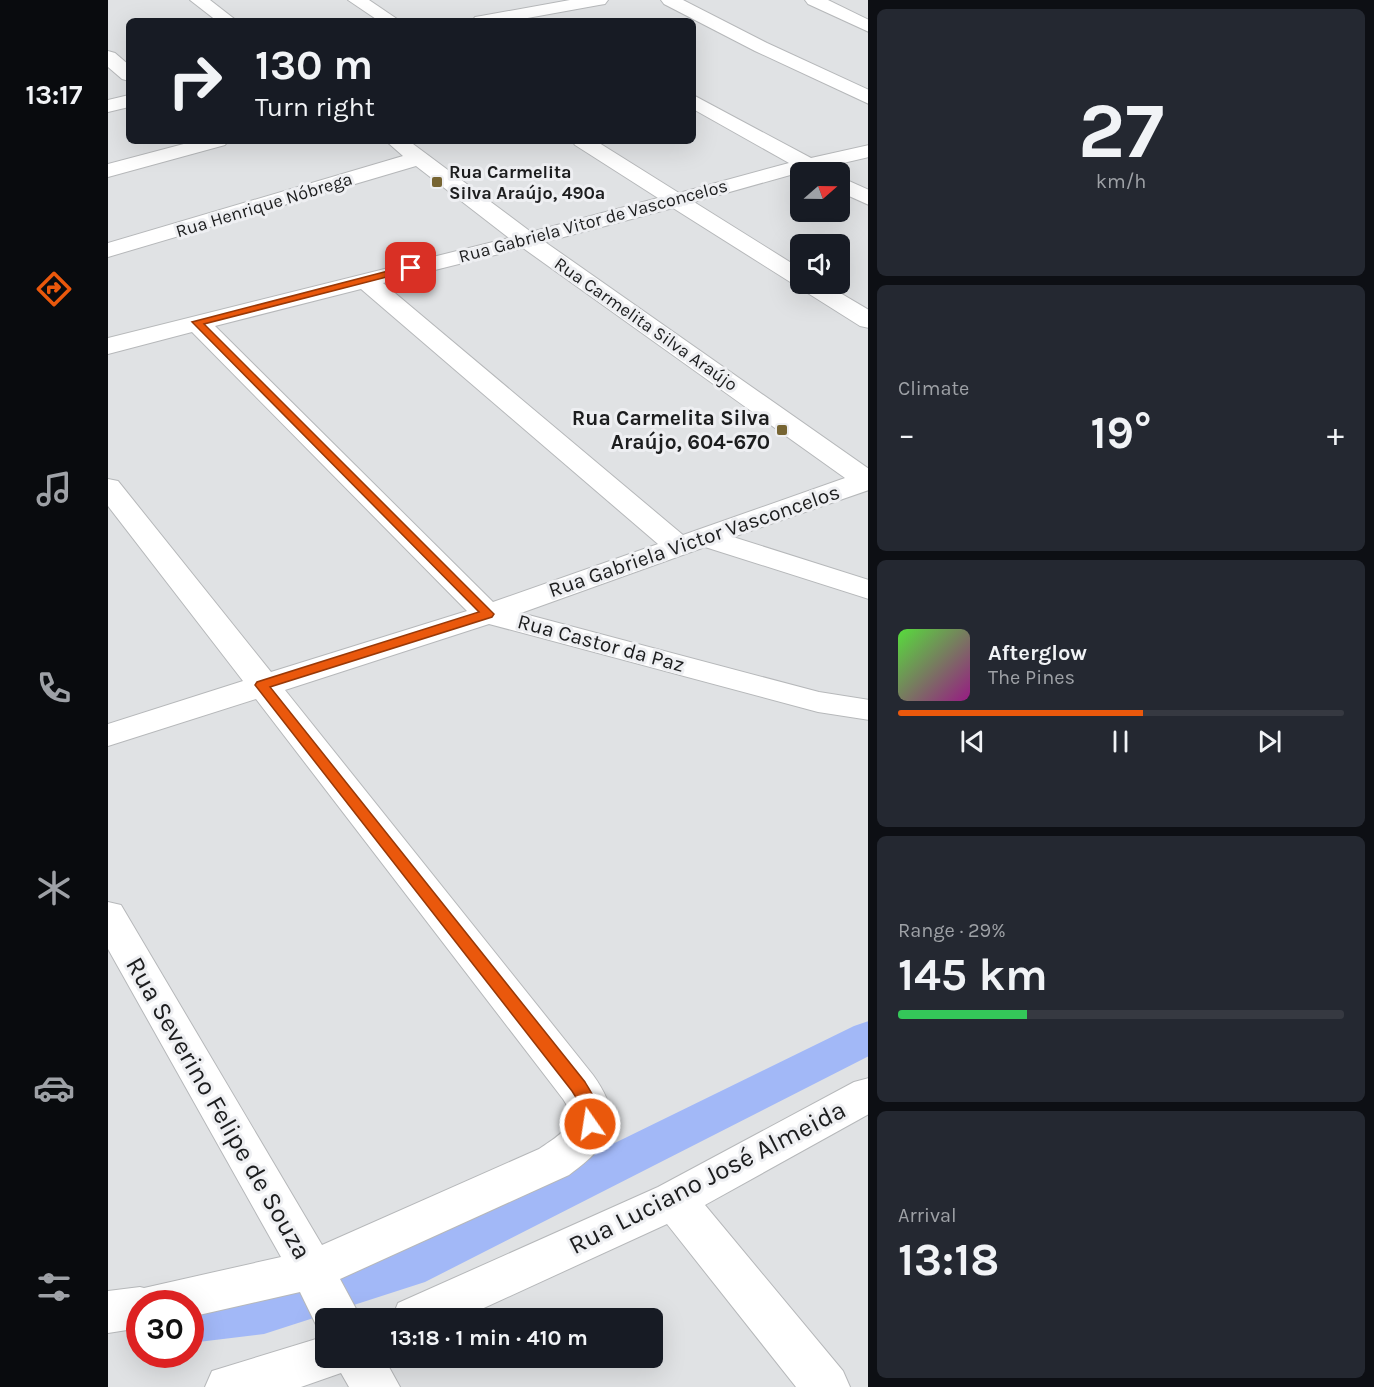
<!DOCTYPE html>
<meta charset="utf-8">
<style>
body{margin:0;font-family:Karla,sans-serif;background:#242831;color:#f1f3f6;height:100vh;display:flex;flex-direction:column;font-size:22px;white-space:nowrap}
*{box-sizing:border-box;margin:0}
p{font-size:20px;color:#9ea1a6}
.icon{flex:none;width:33px;height:33px;fill:none;stroke:currentColor;stroke-width:2;stroke-linecap:round;stroke-linejoin:round}
.map{position:relative;flex:1;overflow:hidden}
.details{display:flex;flex-direction:column;gap:9px;padding:9px;background:#0d0f14;width:506px}
.details>*{flex:none}
.hud{position:absolute;left:18px;top:18px;width:570px;height:126px;border-radius:9px;box-shadow:0 6px 24px #0002;background:#171b24;color:#f1f3f6;overflow:hidden}
.needle{width:39px;rotate:70deg}
.tools{position:absolute;left:682px;top:162px;display:grid;gap:12px}
.tools a{display:grid;place-items:center;width:60px;height:60px;border-radius:9px;background:#171b24;box-shadow:0 6px 24px #0002;font-size:30px}
.speed{position:absolute;left:18px;top:1290px;display:flex;gap:12px;font-size:30px;font-weight:700;text-align:center}
.speed>*{display:grid;place-content:center;width:78px;height:78px;border-radius:50%;background:#171b24;box-shadow:0 6px 24px #0002;line-height:1}
.speed .limit{border:9px solid #d22;background:#fff;color:#111}
.pin{position:absolute;display:grid;place-items:center;width:51px;height:51px;color:#fff;margin:-26px;border-radius:12px;box-shadow:0 3px 9px #0006}
.me{position:absolute;width:66px;margin:-33px;rotate:347deg;stroke-linejoin:round;filter:drop-shadow(0 0 4px #0008)}
.turn{display:flex;align-items:center;gap:21px;height:126px;padding:0 30px;font-size:27px}
.turn .icon{width:78px;height:78px;stroke-width:2.5}
.turn b{display:block;font-size:42px;line-height:51px}
.big{font-size:45px;font-weight:700;line-height:1.1}
.details .card{flex:1;display:flex;flex-direction:column;justify-content:center;gap:9px;min-width:0;padding:0 21px;border-radius:9px;background:#242831}
.details .dial{align-items:center;gap:0}
.dial b{font-size:78px;line-height:1}
.song{display:flex;align-items:center;gap:18px}
.cover{width:72px;height:72px;border-radius:9px;background:linear-gradient(135deg,hsl(110 70% 55%),hsl(310 70% 35%))}
.played{height:6px;border-radius:3px;background:linear-gradient(90deg,#ea580c 55%,#363941 55%)}
.keys{display:flex;justify-content:space-around;direction:ltr}
.heat{display:flex;justify-content:space-between;align-items:center;font-size:33px;direction:ltr}
.charge{height:9px;border-radius:4px;background:linear-gradient(90deg,#34c759 29%,#363941 0)}
.trip{position:absolute;left:207px;top:1308px;width:348px;height:60px;border-radius:9px;background:#171b24;box-shadow:0 6px 24px #0002;font-weight:700;line-height:60px;text-align:center}
main{display:flex;flex:1;min-height:0}
.tab-bar{display:flex;flex-direction:column;width:108px;justify-content:space-around;align-items:center;background:#090b0e;color:#9ea1a6}
.tab-bar .icon{width:42px;height:42px}
.tab-bar .active{color:#ea580c}
.tab-bar b{font-size:27px;color:#f1f3f6}
.map>svg:first-child{display:block}
.lines{fill:none;stroke-linecap:round;stroke-linejoin:round}
.canal{fill:#a2b8f7;fill-rule:evenodd}
.minor-casing{stroke:#b6b8ba;stroke-width:2}
.minor{fill:#fff;fill-rule:evenodd}
.route{fill:#ea580c;stroke:#983908;stroke-width:1.5}
.poi-dot{fill:#776533;stroke:#eeeff2;stroke-width:2}
.labels{text-anchor:middle;stroke-width:6;stroke-linejoin:round;paint-order:stroke}
.far-poi-label{font-size:18px;font-weight:bold;fill:#1c1d1e;stroke:#eeeff2;text-anchor:start}
.far-street-label{font-size:18px;fill:#1c1d1e;stroke:#eeeff2}
.poi-label{font-size:21px;font-weight:bold;fill:#1c1d1e;stroke:#eeeff2;text-anchor:end}
.street-label{font-size:21px;fill:#1c1d1e;stroke:#eeeff2}
.near-street-label{font-size:26px;fill:#1c1d1e;stroke:#eeeff2}
</style>
<main>
<nav class="tab-bar">
<b>13:17</b>
<svg class="icon active" aria-label="directions" viewBox="0 0 24 24"><path d="M12 3l9 9-9 9-9-9zM9 14v-3h6M13 9l2 2-2 2"/></svg>
<svg class="icon" aria-label="music" viewBox="0 0 24 24"><path d="M9 18V5l10-2v13"/><circle cx="6" cy="18" r="3"/><circle cx="16" cy="16" r="3"/></svg>
<svg class="icon" aria-label="phone" viewBox="0 0 24 24"><path d="M5 4h4l2 5-3 2q2 4 5 5l2-3 5 2v4C11 20 4 13 5 4z"/></svg>
<svg class="icon" aria-label="climate" viewBox="0 0 24 24"><path d="M12 3v18M4 7l16 10M4 17L20 7"/></svg>
<svg class="icon" aria-label="car" viewBox="0 0 24 24"><path d="M5 17H2v-5l4-1 3-4h7l3 4 3 1v5h-3M9 17h6M6 11h13"/><circle cx="7" cy="17" r="2"/><circle cx="17" cy="17" r="2"/></svg>
<svg class="icon" aria-label="filters" viewBox="0 0 24 24"><path d="M4 7h16M4 17h16"/><circle cx="9" cy="7" r="2"/><circle cx="15" cy="17" r="2"/></svg>
</nav>
<div class="map">
<svg width="761" height="1387" viewBox="0 0 761 1387">
<rect width="100%" height="100%" fill="#e0e2e4"/>
<g class="lines">
<path class="canal" d="M 761,1021 L 761,1056 L 317,1282 L 156,1334 L 82,1343 L 82,1304 L 70,1304 L 82,1299 L 156,1290 L 288,1250 L 746,1026 Z"/>
<defs>
<g id="minor">
<path d="M 82,0 L 102,0 L 129,21 L 109,21 Z"/>
<path d="M 240,0 L 261,0 L 292,21 L 271,21 Z"/>
<path d="M 462,0 L 500,0 L 497,4 L 491,5 L 403,21 L 364,21 L 367,17 L 373,16 Z"/>
<path d="M 553,0 L 575,0 L 659,43 L 761,90 L 761,104 L 647,51 L 556,4 Z"/>
<path d="M 697,0 L 720,0 L 761,20 L 761,32 L 700,4 Z"/>
<path d="M 0,51 L 7,53 L 21,65 L 21,81 L 14,79 L 0,67 Z"/>
<path d="M 21,95 L 21,107 L 0,112 L 0,100 Z"/>
<path d="M 585,95 L 703,158 L 761,145 L 761,157 L 718,167 L 720,170 L 718,172 L 693,172 L 586,202 L 693,269 L 693,284 L 717,284 L 761,310 L 761,328 L 752,326 L 565,208 L 437,242 L 761,469 L 761,490 L 625,537 L 761,580 L 761,599 L 597,547 L 413,613 L 711,692 L 761,700 L 761,720 L 710,712 L 381,624 L 177,690 L 485,1075 C 518,1121 504,1143 461,1175 L 232,1279 L 253,1318 L 218,1318 L 218,1335 L 212,1333 L 192,1292 L 82,1317 L 82,1304 L 32,1304 L 32,1328 L 0,1333 L 0,1291 L 32,1287 L 36,1288 L 173,1257 L 0,949 L 0,902 L 13,905 L 214,1245 L 431,1149 C 450,1136 473,1125 455,1099 L 148,699 L 0,746 L 0,724 L 135,681 L 0,506 L 0,479 L 10,481 L 163,672 L 359,611 L 84,332 L 0,354 L 0,338 L 401,238 L 308,166 L 0,257 L 0,243 L 295,156 L 278,141 L 301,141 L 423,232 L 550,198 L 467,145 L 464,141 L 488,141 L 571,193 L 681,163 L 585,109 ZM 415,248 L 737,478 L 575,535 L 275,283 ZM 253,289 L 550,544 L 385,602 L 107,326 Z"/>
<path d="M 87,141 L 120,141 L 117,145 L 0,177 L 0,164 Z"/>
<path d="M 732,177 L 761,190 L 761,205 L 732,192 Z"/>
<path d="M 761,1078 L 761,1114 L 597,1205 L 735,1371 L 742,1387 L 688,1387 L 559,1224 L 354,1318 L 284,1318 L 290,1303 L 550,1187 L 746,1082 Z"/>
<path d="M 218,1336 L 218,1358 L 276,1358 L 292,1387 L 241,1387 L 233,1373 L 193,1387 L 97,1387 L 104,1371 Z"/>
</g>
</defs>
<use href="#minor" class="minor-casing"/>
<use href="#minor" class="minor"/>
</g>
<path class="route" d="M 303,265 L 306,266 L 306,270 L 96,324 L 386,614 L 384,617 L 162,687 L 477,1082 C 485,1096 498,1112 489,1129 L 482,1131 L 476,1129 L 474,1124 L 474,1107 L 464,1091 L 147,685 L 149,682 L 371,612 L 84,322 Z"/>
<g class="poi-dot">
<rect x="323" y="176" width="12" height="12" rx="3"/>
<rect x="668" y="424" width="12" height="12" rx="3"/>
</g>
<g class="labels">
<g class="far-poi-label">
<text x="341" y="178">Rua Carmelita<tspan x="341" dy="21">Silva Araújo, 490a</tspan></text>
</g>
<g class="far-street-label">
<text transform="translate(156 205) rotate(-17)" y="6">Rua Henrique Nóbrega</text>
<text transform="translate(485 221) rotate(-15)" y="6">Rua Gabriela Vitor de Vasconcelos</text>
<text transform="translate(538 324) rotate(35)" y="6">Rua Carmelita Silva Araújo</text>
</g>
<g class="poi-label">
<text x="662" y="425">Rua Carmelita Silva<tspan x="662" dy="24">Araújo, 604-670</tspan></text>
</g>
<g class="street-label">
<text transform="translate(586 541) rotate(-19)" y="7">Rua Gabriela Victor Vasconcelos</text>
<text transform="translate(493 643) rotate(15)" y="7">Rua Castor da Paz</text>
</g>
<g class="near-street-label">
<text transform="translate(111 1108) rotate(60)" y="9">Rua Severino Felipe de Souza</text>
<text transform="translate(599 1177) rotate(-27)" y="9">Rua Luciano José Almeida</text>
</g>
</g>
</svg>
<div class="tools">
<a><svg class="needle" viewBox="-14 -14 28 28"><path d="M0-13l5 13h-10z" fill="#e53935"/><path d="M0 13l5-13h-10z" fill="#9ea1a6"/></svg></a>
<a><svg class="icon" aria-label="sound" viewBox="0 0 24 24"><path d="M4 9h4l5-4v14l-5-4H4zM17 9q2 3 0 6"/></svg></a>
</div>
<div class="speed"><div class="limit">30</div></div>
<div class="pin" style="left:303px;top:268px;background:#d93025"><svg class="icon" aria-label="arrive" viewBox="0 0 24 24"><path d="M6 21V4h12l-3 4 3 4H6"/></svg></div>
<svg class="me" style="left:482px;top:1124px" viewBox="-20 -20 40 40"><circle r="17" fill="#ea580c" stroke="#fff" stroke-width="3"/><path d="M0-11L8 9 0 5-8 9z" fill="#fff"/></svg>
<div class="trip">13:18 · 1 min · 410 m</div>
<div class="hud">
<div class="turn"><svg class="icon" aria-label="right" viewBox="0 0 24 24"><path d="M7 20v-9h11M14 6l5 5-5 5"/></svg><div><b>130 m</b>Turn right</div></div>
</div>
</div>
<section class="details">
<div class="card dial"><b>27</b><p>km/h</p></div>
<div class="card"><p>Climate</p>
<div class="heat"><a>−</a><b class="big">19°</b><a>+</a></div>
</div>
<div class="card">
<div class="song"><i class="cover"></i><div><b>Afterglow</b><p>The Pines</p></div></div>
<div class="played"></div>
<div class="keys"><svg class="icon" aria-label="previous" viewBox="0 0 24 24"><path d="M18 5L8 12l10 7zM5 5v14"/></svg><svg class="icon" aria-label="pause" viewBox="0 0 24 24"><path d="M8 5v14M16 5v14"/></svg><svg class="icon" aria-label="next" viewBox="0 0 24 24"><path d="M6 5l10 7-10 7zM19 5v14"/></svg></div>
</div>
<div class="card"><p>Range · 29%</p><b class="big">145 km</b><div class="charge"></div></div>
<div class="card"><p>Arrival</p><b class="big">13:18</b></div>
</section>
</main>
